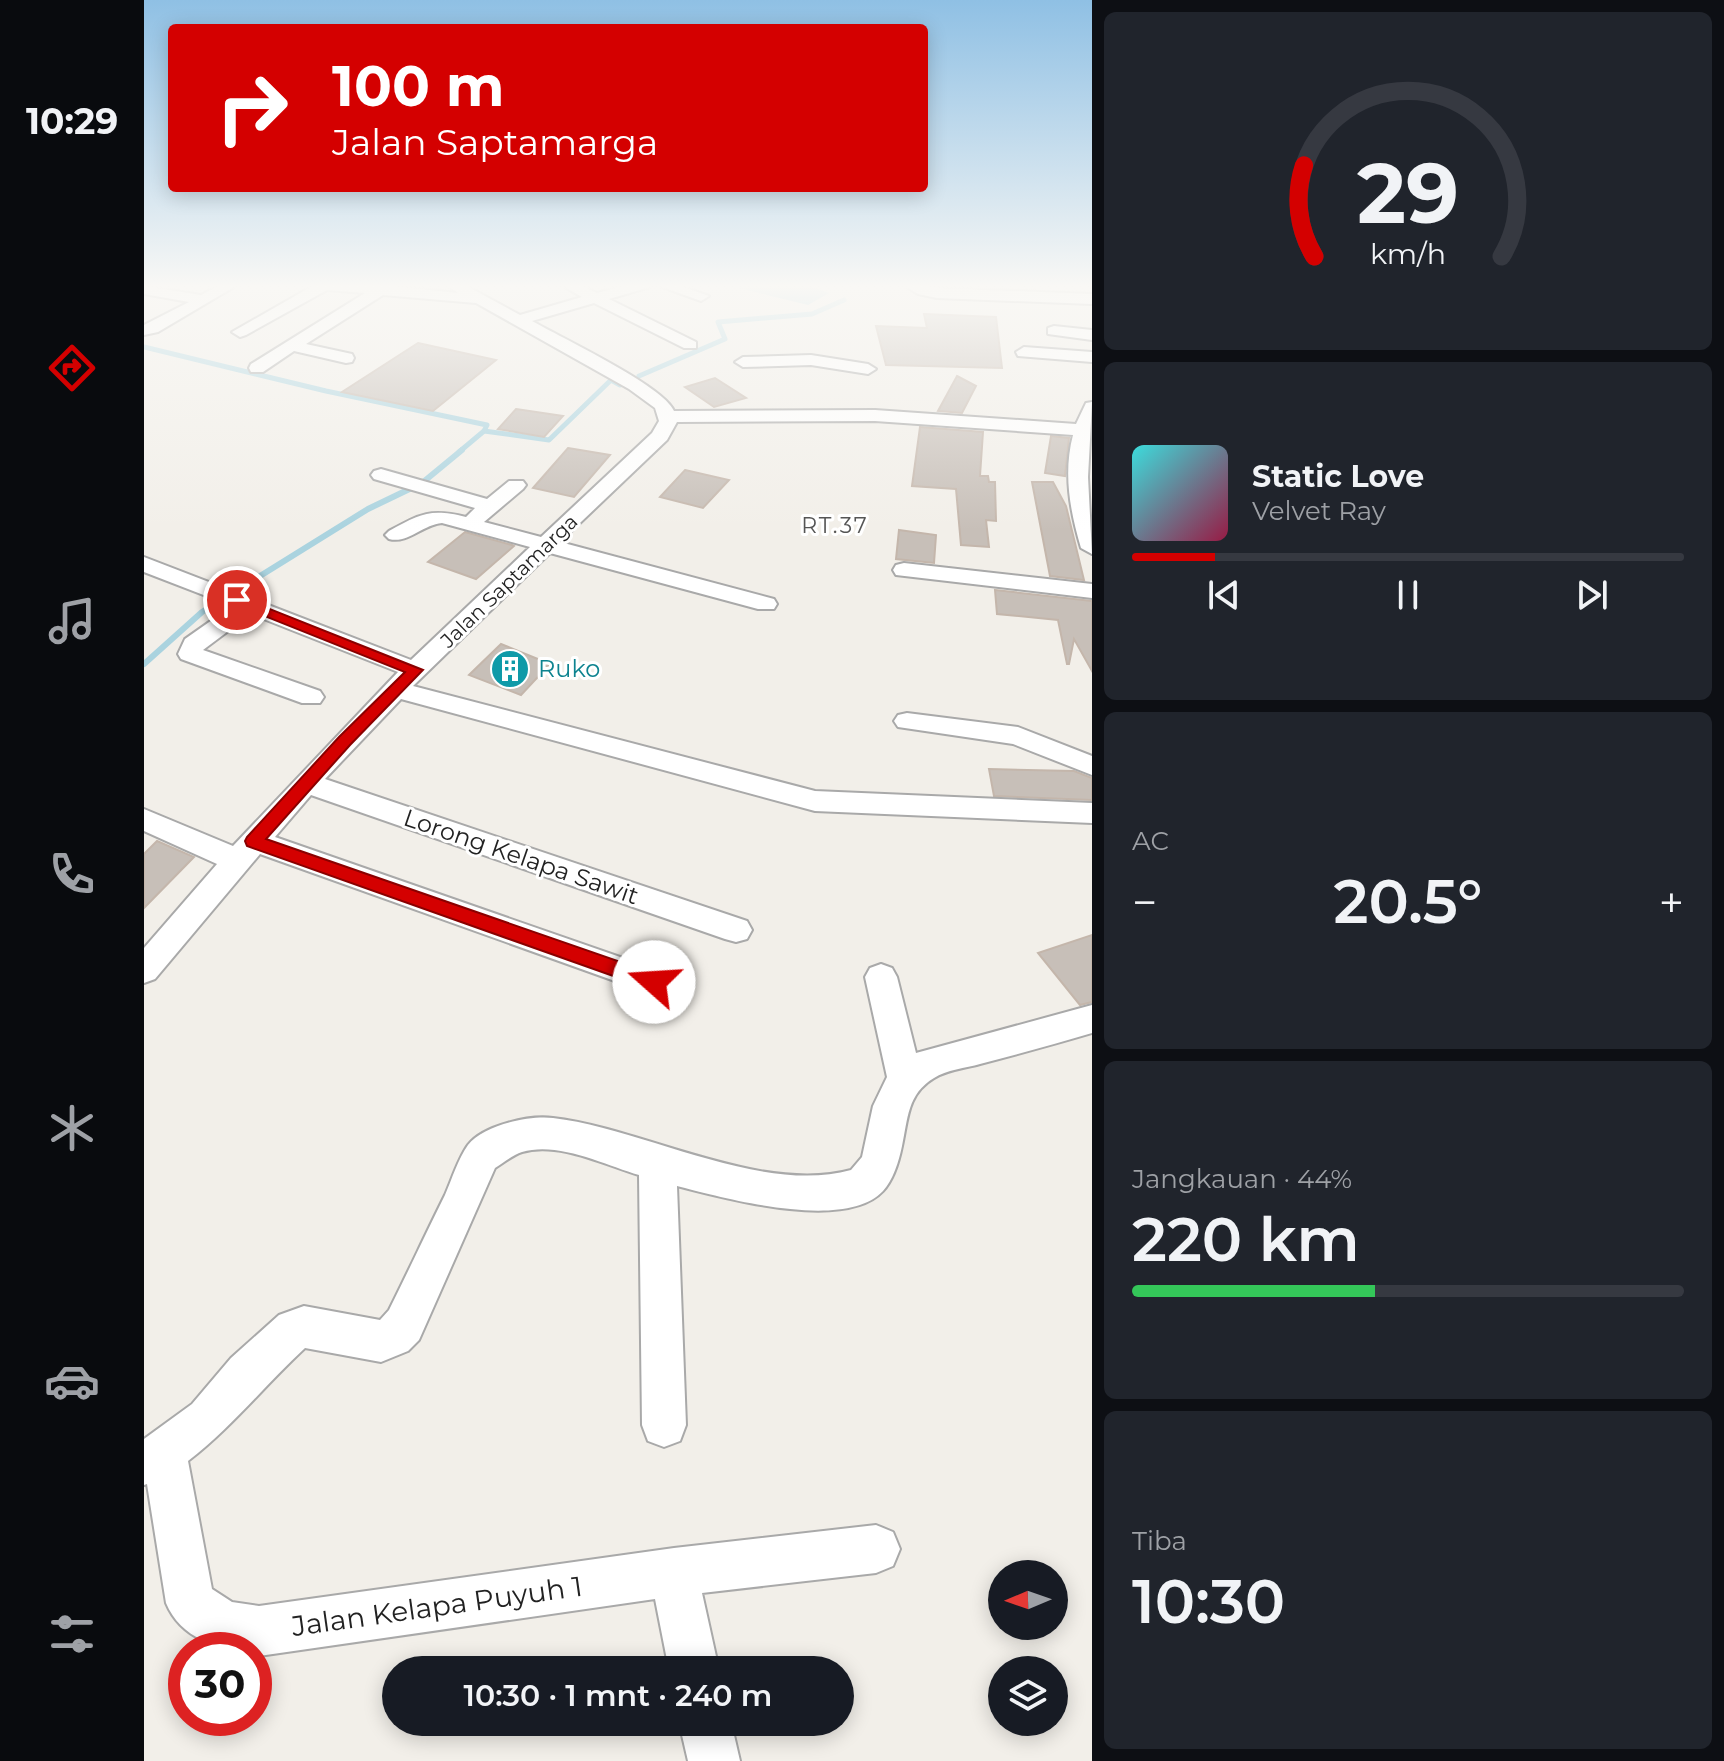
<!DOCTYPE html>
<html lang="id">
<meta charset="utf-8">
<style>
body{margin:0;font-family:Montserrat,sans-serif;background:#20242c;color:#f1f3f6;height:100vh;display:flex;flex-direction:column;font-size:30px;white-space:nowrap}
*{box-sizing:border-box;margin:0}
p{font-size:26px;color:#9ea1a6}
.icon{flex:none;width:44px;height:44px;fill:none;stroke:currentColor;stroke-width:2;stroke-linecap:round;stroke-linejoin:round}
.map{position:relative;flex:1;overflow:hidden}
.details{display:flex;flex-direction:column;gap:12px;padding:12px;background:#0d0f14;width:632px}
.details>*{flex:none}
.hud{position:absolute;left:24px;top:24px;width:760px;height:168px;border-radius:8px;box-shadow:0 4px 20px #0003;background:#d40000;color:#fff;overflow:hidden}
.needle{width:52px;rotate:268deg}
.controls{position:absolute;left:844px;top:1560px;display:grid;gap:16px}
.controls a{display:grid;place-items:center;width:80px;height:80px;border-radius:50%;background:#171b24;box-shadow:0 4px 20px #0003;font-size:40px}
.speed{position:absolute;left:24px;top:1632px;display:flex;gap:16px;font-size:40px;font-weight:700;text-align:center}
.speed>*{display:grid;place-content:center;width:104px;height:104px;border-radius:50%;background:#171b24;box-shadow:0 4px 20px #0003;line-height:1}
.speed .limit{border:12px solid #d22;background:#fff;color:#111}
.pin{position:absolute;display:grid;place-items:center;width:68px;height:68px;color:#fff;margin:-34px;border:4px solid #fff;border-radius:50%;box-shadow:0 2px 8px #0007}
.me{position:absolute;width:88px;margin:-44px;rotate:289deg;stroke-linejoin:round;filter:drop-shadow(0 0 6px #0008)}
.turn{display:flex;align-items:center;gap:28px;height:168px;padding:0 32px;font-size:36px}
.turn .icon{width:104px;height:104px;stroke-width:2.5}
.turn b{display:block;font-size:56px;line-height:68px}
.big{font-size:60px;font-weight:600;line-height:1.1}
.details .card{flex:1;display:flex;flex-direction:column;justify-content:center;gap:12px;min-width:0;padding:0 28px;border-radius:12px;background:#20242c}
.details .dial{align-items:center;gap:0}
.dial svg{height:208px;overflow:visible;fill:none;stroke:#363941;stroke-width:7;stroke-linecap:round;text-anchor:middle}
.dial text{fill:#f1f3f6;stroke:none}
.song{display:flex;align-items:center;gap:24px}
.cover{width:96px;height:96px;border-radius:12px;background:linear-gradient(135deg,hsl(180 70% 55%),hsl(340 70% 35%))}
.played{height:8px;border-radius:4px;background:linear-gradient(90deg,#d40000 15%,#363941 15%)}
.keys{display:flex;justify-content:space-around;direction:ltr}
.heat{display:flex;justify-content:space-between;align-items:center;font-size:44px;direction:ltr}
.charge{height:12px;border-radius:6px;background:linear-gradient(90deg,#34c759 44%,#363941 0)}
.trip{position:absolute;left:238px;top:1656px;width:472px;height:80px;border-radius:40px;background:#171b24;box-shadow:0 4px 20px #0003;font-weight:600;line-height:80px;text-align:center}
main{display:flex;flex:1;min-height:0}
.dock{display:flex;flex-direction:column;width:144px;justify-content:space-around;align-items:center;background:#090b0e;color:#9ea1a6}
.dock .icon{width:56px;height:56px}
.dock .current{color:#d40000}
.dock b{font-size:36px;color:#f1f3f6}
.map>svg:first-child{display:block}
.water{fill:#aad3df}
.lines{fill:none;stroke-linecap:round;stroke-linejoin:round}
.stream-far1{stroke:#aad3df;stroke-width:5}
.stream{stroke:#aad3df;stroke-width:6}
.building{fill:#c7bfb8;stroke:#c4b6ab;stroke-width:2}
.street-casing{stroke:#a9a9a9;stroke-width:4}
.street{fill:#fff;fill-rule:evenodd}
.route{fill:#d40000;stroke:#8a0000;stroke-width:2}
.labels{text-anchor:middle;stroke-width:6;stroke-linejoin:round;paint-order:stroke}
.far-street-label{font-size:20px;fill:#222;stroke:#fff}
.far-neighbourhood-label{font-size:22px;letter-spacing:2px;fill:#555;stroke:#fff}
.culture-label{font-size:24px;fill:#0d838f;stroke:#fff;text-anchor:start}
.street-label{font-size:24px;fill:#222;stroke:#fff}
.near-street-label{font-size:28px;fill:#222;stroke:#fff}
</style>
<main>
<nav class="dock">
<b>10:29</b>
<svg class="icon current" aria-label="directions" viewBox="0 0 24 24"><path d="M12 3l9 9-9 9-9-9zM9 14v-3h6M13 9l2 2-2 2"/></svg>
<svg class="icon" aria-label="music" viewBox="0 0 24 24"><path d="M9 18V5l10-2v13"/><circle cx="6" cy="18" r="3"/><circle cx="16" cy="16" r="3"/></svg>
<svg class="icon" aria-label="phone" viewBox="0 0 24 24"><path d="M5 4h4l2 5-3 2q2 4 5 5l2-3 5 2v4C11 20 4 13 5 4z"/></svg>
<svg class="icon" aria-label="climate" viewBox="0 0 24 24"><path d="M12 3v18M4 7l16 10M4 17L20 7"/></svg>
<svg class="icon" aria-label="car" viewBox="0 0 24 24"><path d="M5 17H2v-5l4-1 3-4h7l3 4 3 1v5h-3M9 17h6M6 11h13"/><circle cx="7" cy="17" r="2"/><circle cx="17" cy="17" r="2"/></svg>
<svg class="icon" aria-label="filters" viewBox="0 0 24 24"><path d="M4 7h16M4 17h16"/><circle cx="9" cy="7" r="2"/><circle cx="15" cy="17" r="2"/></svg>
</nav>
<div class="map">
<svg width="948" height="1761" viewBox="0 0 948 1761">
<rect width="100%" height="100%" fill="#f2efe9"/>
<path class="water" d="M 661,284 L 685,293 L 664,305 L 583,285 Z"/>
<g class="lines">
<g class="stream-far1">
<path d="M 0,347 L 182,391 L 343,425 L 340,431"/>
<path d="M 495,376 L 581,339 L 574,322 L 668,314 L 700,300"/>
<path d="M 315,452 L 340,431 L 405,440 L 467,380 L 476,385"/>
</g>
<path class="stream" d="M 0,664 L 58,612 L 224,509 L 278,483 L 318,450"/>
</g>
<g class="building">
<path d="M 780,314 L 852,317 L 858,368 L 742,365 L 732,326 L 783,328 Z"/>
<path d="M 274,343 L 352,360 L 289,411 L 198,392 Z"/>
<path d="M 813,376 L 832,386 L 818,413 L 794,411 Z"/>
<path d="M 571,378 L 602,398 L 570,407 L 541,387 Z"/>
<path d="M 372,409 L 419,416 L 400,437 L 354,429 Z"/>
<path d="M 776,427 L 839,432 L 836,476 L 844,476 L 845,482 L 851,482 L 852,521 L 842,520 L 845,547 L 817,545 L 812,489 L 768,486 Z"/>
<path d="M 907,436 L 925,438 L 921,476 L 901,473 Z"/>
<path d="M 424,448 L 466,455 L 430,497 L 389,488 Z"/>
<path d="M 541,470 L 585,480 L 559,508 L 516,497 Z"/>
<path d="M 888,482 L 909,482 L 922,506 L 940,580 L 906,576 Z"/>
<path d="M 755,530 L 792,535 L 790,563 L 752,559 Z"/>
<path d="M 321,532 L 368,545 L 370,546 L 332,579 L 284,562 Z"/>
<path d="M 851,590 L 948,601 L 948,671 L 930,639 L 925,664 L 923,664 L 914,620 L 853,614 Z"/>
<path d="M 357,644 L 406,664 L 377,695 L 325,675 Z"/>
<path d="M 845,769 L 930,771 L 948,778 L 948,800 L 850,796 Z"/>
<path d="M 13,841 L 50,857 L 0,908 L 0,854 Z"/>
<path d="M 948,935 L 948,1002 L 936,1005 L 894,953 Z"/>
</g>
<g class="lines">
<defs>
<g id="street">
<path d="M 78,284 L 95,284 L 14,332 L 0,335 L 0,325 L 45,302 L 0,294 L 0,286 L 57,295 Z"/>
<path d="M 172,284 L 238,285 L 314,293 L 302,284 L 319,284 L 376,315 L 438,297 L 416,284 L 434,284 L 453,293 L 486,284 L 508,284 L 506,287 L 465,299 L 552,342 L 552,348 L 540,348 L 450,303 L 388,321 C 416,337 520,386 530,411 L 731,410 L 932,424 L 942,403 L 948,402 L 944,477 L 948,554 L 937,548 C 926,511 919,473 929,435 L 731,421 L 533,422 L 523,440 L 416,542 L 630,599 L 633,604 L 630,609 L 614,609 L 406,553 L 269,686 L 671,791 L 948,803 L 948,823 L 671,811 L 257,699 L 181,779 L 603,921 L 608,930 L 603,939 L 592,942 L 581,939 L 167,795 L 131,837 L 522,973 L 526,982 L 522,991 L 510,995 L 116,854 L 11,979 L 0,983 L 0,948 L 73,864 L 0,831 L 0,809 L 89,846 L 254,672 L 107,614 L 59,650 L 176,691 L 180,697 L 176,703 L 158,703 L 37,659 L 34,654 L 41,639 L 88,606 L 0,572 L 0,557 L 267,660 L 386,547 L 298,523 C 278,525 264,544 245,539 L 241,535 L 245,531 C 276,514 286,508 322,517 L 331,508 L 230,479 L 227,475 L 230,471 L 237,469 L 343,499 L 365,481 L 379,481 L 382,485 L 379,489 L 340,522 L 397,537 L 508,433 L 515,421 L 511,408 L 485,389 L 332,303 L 239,295 L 162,344 L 208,354 L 210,358 L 208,362 L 202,363 L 150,351 L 119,372 L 107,372 L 105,368 L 107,364 L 221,293 L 183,290 L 102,335 L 96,337 L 88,332 Z"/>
<path d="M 510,284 L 531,284 L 565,296 L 557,301 Z"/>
<path d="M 758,284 L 776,284 L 793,288 L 948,294 L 948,304 L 793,298 L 774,294 Z"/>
<path d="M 910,326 L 948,330 L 948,340 L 904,334 L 904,328 Z"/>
<path d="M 880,347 L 948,352 L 948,362 L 874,356 L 872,352 Z"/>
<path d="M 667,355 L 724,364 L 732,369 L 724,374 L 667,365 L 599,367 L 591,362 L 599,357 Z"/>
<path d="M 760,563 L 948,584 L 948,598 L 752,575 L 749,570 L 752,565 Z"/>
<path d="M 763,713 L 874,727 L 948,756 L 948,775 L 869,744 L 754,727 L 750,721 L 754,715 Z"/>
<path d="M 737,964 L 748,968 L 753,977 L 772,1053 L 948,1005 L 948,1033 C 911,1044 874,1054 836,1064 C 822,1068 802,1070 790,1078 C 763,1094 764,1119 758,1146 C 755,1161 749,1180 739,1191 C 701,1232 580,1198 533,1186 L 542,1425 L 536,1441 L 520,1447 L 504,1441 L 498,1425 L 495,1175 C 461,1165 414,1141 378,1152 C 369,1155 359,1163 351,1168 L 275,1340 L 264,1351 L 237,1362 L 161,1348 C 121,1385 87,1428 44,1461 L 68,1589 L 88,1602 L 115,1606 L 530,1548 L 732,1525 L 749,1532 L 756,1549 L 749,1566 L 732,1573 L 558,1593 L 575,1670 L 525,1670 L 511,1599 L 115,1656 L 110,1655 L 110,1650 C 74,1650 37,1639 22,1603 L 3,1484 L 0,1485 L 0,1439 L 48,1404 L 87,1358 L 135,1315 L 160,1306 L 236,1320 L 245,1310 C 264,1272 282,1233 301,1195 C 308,1179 314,1159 324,1145 C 339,1125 386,1115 409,1118 C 498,1128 617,1195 707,1170 L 718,1157 L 729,1106 L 743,1077 L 721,977 L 726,968 Z"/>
<path d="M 535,1722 L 587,1722 L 596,1761 L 544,1761 Z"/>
</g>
</defs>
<use href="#street" class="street-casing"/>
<use href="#street" class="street"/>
</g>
<linearGradient id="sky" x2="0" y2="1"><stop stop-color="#8fc0e4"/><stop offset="0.54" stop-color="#f9f8f5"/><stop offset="1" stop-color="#f9f8f5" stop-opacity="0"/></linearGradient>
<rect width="948" height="530" fill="url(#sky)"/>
<path class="route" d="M 93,596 L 279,670 L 206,745 L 122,839 L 517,976 L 519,982 L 517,988 L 503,988 L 103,846 L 101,841 L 103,837 L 195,737 L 261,672 L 88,603 L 86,600 Z"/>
<defs>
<symbol id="building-disc" viewBox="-11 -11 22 22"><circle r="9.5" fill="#0f9aa8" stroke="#fff"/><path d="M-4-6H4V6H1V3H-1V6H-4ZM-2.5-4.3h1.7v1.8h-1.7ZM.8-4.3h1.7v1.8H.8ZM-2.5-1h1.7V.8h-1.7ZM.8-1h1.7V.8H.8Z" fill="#fff"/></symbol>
</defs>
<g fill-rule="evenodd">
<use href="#building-disc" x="344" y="647" width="44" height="44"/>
</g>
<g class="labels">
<g class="far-street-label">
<text transform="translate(365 581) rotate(-44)" y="7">Jalan Saptamarga</text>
</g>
<g class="far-neighbourhood-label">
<text x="691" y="533">RT.37</text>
</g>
<g class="culture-label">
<text x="394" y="677">Ruko</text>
</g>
<g class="street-label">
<text transform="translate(377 857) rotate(19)" y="8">Lorong Kelapa Sawit</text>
</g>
<g class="near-street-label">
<text transform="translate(293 1606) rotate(-8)" y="10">Jalan Kelapa Puyuh 1</text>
</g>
</g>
</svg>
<div class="controls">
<a><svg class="needle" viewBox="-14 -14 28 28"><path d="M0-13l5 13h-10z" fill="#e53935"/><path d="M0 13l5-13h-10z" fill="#9ea1a6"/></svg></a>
<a><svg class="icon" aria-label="layers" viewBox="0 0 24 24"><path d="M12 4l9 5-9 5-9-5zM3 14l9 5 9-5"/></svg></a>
</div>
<div class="speed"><div class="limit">30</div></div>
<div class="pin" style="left:93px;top:600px;background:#d93025"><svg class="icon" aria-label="arrive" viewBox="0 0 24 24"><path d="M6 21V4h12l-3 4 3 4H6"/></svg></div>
<svg class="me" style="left:510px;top:982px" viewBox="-20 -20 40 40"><circle r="19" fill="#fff"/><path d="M0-13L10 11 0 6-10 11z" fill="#d40000"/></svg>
<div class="trip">10:30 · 1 mnt · 240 m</div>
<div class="hud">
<div class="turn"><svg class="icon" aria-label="right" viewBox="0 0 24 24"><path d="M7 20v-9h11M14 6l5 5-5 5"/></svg><div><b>100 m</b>Jalan Saptamarga</div></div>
</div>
</div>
<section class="details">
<div class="card dial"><svg viewBox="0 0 100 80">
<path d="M14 69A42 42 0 1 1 86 69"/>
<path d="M14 69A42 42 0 0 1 10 34" stroke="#d40000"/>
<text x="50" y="56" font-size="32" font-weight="700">29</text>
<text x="50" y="72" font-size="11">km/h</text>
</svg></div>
<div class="card">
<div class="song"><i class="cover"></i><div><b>Static Love</b><p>Velvet Ray</p></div></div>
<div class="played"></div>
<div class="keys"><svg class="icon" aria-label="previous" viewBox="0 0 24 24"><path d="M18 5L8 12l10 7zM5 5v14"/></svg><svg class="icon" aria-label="pause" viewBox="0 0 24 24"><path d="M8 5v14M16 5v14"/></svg><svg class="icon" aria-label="next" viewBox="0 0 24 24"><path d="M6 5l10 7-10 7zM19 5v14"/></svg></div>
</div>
<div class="card"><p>AC</p>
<div class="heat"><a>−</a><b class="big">20.5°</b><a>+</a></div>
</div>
<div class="card"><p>Jangkauan · 44%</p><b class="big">220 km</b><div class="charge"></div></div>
<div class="card"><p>Tiba</p><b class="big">10:30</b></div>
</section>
</main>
